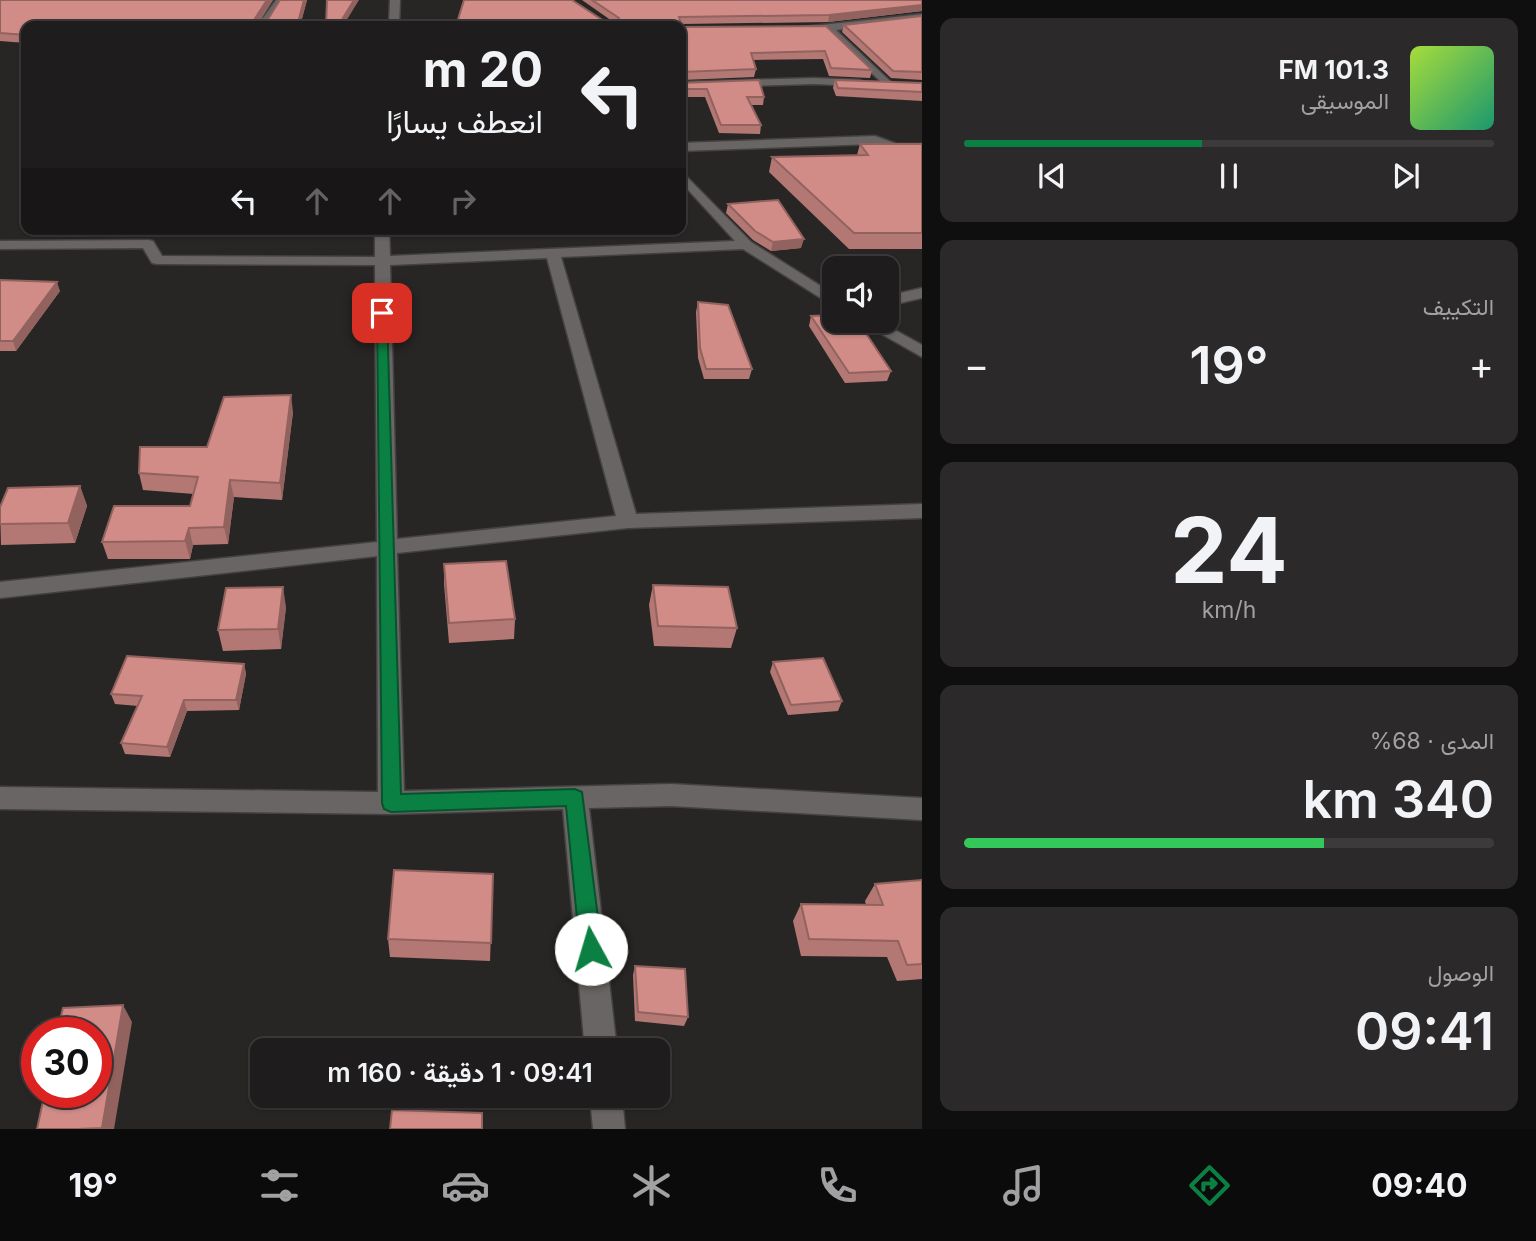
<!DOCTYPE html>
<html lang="ar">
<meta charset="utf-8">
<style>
body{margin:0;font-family:Inter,Vazirmatn,sans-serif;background:#2b2929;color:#f1f3f6;direction:rtl;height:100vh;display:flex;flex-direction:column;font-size:26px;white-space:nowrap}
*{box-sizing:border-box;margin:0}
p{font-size:23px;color:#a1a1a3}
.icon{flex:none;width:38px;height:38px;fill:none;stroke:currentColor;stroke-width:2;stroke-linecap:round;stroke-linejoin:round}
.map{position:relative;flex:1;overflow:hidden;direction:ltr}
.sheet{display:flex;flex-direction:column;gap:18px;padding:18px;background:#100f0f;width:614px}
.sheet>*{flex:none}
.hud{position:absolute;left:21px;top:21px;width:665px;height:214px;border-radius:14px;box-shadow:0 2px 5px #0004,0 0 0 2px #3c3a3b;direction:rtl;background:#1e1c1c;color:#f1f3f6;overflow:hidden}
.fabs{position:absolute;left:822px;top:256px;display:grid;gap:14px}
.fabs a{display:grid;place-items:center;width:77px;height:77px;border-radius:14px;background:#1e1c1c;box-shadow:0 2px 5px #0004,0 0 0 2px #3c3a3b;font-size:35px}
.speed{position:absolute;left:21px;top:1017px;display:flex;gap:14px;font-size:35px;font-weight:700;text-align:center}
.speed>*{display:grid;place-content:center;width:91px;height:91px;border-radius:50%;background:#1e1c1c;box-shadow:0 2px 5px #0004,0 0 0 2px #3c3a3b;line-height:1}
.speed .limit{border:10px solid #d22;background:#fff;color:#111}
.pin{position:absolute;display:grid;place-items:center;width:60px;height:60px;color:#fff;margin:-30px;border-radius:14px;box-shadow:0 4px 10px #0006}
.me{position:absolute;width:77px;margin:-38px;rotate:354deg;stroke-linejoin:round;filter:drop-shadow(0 0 5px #0008)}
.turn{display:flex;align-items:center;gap:24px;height:147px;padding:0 28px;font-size:32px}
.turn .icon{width:91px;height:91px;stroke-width:2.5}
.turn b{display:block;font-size:49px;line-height:60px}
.lanes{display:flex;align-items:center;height:66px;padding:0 28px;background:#0003;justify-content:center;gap:35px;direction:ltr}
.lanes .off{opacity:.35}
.big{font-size:52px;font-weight:600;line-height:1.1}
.sheet .card{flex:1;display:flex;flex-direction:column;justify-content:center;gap:10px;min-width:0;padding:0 24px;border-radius:14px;background:#2b2929}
.sheet .dial{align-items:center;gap:0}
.dial b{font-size:91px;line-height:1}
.song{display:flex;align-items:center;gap:21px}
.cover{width:84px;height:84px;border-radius:10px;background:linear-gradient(135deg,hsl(80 70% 55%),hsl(160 70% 35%))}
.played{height:7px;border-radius:4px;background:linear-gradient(90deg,#0b8043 45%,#3c3a3b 45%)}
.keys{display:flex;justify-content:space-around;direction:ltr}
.heat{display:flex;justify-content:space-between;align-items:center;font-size:38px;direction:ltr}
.charge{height:10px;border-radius:5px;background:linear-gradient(90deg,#34c759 68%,#3c3a3b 0)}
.trip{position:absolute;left:250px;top:1038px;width:420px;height:70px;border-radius:14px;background:#1e1c1c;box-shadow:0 2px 5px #0004,0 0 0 2px #3c3a3b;font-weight:600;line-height:70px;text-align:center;direction:rtl}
.menu{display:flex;height:112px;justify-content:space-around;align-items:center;background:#0c0b0b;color:#a1a1a3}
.menu .icon{width:49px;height:49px}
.menu .selected{color:#0b8043}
.menu b{font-size:32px;color:#f1f3f6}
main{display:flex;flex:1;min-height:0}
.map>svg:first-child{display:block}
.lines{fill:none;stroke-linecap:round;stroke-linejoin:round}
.minor-casing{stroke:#444241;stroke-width:3}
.minor{fill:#686564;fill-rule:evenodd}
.wall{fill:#b47874}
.shaded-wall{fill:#92625e}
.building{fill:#d18c87;stroke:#92625e;stroke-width:2}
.route{fill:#0b8043;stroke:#07532c;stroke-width:2}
</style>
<main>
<section class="sheet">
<div class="card">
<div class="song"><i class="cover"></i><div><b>101.3 FM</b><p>الموسيقى</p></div></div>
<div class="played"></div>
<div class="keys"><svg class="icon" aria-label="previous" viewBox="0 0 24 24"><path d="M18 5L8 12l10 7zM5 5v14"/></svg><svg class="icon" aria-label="pause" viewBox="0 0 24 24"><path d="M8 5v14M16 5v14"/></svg><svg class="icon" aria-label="next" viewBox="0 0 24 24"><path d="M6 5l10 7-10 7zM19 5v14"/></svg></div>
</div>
<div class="card"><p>التكييف</p>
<div class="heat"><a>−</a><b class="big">19°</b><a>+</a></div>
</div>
<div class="card dial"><b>24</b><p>km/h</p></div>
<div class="card"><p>المدى · 68%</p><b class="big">340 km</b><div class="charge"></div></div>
<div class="card"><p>الوصول</p><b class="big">09:41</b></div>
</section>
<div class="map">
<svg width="922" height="1129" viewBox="0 0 922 1129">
<rect width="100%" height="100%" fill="#282625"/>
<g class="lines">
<defs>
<g id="minor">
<path d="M 276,0 L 286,0 L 267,26 L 257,26 Z"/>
<path d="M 390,0 L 400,0 L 399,26 L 389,26 Z"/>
<path d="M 922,14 L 922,20 L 836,30 L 892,83 L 892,87 L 888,88 L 825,31 L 799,31 L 794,28 Z"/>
<path d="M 814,78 L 860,80 L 865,83 L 860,86 L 814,84 L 681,88 L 681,82 Z"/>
<path d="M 875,136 L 897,144 L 922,144 L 922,152 L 895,152 L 873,144 L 681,151 L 681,143 Z"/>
<path d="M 681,171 L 751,242 L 835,295 L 835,307 L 743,249 L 561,257 L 636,514 L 922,504 L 922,518 L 628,528 L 397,553 L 404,791 L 671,784 L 922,798 L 922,820 L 671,806 L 589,808 L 617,1050 L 585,1050 L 563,809 L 391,814 L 0,809 L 0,787 L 378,792 L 377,556 L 0,598 L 0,582 L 377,542 L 375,265 L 157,264 L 152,263 L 143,248 L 0,249 L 0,241 L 148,240 L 153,241 L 162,256 L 375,257 L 375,229 L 389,229 L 390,256 L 735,241 L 681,182 ZM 547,258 L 616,516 L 397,539 L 390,265 Z"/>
<path d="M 922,288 L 922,298 L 887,306 L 887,296 Z"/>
<path d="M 857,320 L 877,320 L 922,345 L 922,357 Z"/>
<path d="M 590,1096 L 622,1096 L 625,1129 L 593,1129 Z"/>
</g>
</defs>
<use href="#minor" class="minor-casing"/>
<use href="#minor" class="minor"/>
</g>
<g class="wall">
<path d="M 0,0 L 273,0 L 261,19 L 268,19 L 307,0 L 300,26 L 26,26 L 26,43 L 0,41 Z"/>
<path d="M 582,0 L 922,0 L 922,11 L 828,22 L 681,24 L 682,27 L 826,26 L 872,70 L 870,78 L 829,76 L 823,59 L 753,60 L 756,69 L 754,77 L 682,80 L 682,83 L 764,97 L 763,105 L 751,105 L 761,125 L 760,134 L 719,133 L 705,97 L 681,97 L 681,26 L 456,26 L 612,21 Z"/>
<path d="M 922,16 L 922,80 L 891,78 L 842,32 L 844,25 Z"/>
<path d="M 835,80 L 922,83 L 922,101 L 836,96 L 833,88 Z"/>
<path d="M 860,144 L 922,144 L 922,249 L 849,249 L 769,172 L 772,157 L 857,155 Z"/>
<path d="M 728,204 L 801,248 L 771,251 L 753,240 L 726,213 Z"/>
<path d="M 479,229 L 520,229 L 520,230 Z"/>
<path d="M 0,280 L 60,291 L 16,351 L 0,351 Z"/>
<path d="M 698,302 L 752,369 L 749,379 L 704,379 L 698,358 L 696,312 Z"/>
<path d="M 811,316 L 891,371 L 887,381 L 845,383 L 809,326 Z"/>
<path d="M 293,412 L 282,500 L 234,497 L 228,544 L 193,545 L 190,559 L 108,559 L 102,542 L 190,506 L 194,494 L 143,490 L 139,473 L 207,447 Z"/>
<path d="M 80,486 L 87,506 L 75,543 L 1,545 L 0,507 Z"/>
<path d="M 444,564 L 515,619 L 514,639 L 449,643 L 444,584 Z"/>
<path d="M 653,585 L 737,628 L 731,648 L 654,646 L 649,605 Z"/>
<path d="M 286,607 L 281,649 L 223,651 L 218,630 Z"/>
<path d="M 773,662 L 842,701 L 838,711 L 788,715 L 770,672 Z"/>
<path d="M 244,664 L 246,674 L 239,710 L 187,711 L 170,757 L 125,754 L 121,743 L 138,706 L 115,704 L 111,694 Z"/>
<path d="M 493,874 L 490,961 L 390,957 L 388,939 Z"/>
<path d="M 922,880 L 922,979 L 897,981 L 887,957 L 801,956 L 793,921 L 801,904 L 866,905 L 865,901 L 875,884 Z"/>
<path d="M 635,966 L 688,1017 L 684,1026 L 635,1021 L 633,975 Z"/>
</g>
<g class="shaded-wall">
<path d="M 267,0 L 273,0 L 256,26 L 254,20 Z"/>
<path d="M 304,0 L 307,0 L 300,26 L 297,26 Z"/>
<path d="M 354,0 L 359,0 L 343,26 L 338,26 Z"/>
<path d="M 922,5 L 922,11 L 828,22 L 829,15 Z"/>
<path d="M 804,239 L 801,248 L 771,251 L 773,242 Z"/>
<path d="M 57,282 L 60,291 L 16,351 L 13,341 Z"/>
<path d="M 291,395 L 293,412 L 282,500 L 280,483 Z"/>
<path d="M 230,480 L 234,497 L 228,544 L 224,527 Z"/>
<path d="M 80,486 L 87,506 L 75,543 L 68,523 Z"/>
<path d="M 189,528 L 193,545 L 190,559 L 185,541 Z"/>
<path d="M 283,587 L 286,607 L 281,649 L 278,629 Z"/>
<path d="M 244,664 L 246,674 L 239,710 L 236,700 Z"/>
<path d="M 184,700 L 187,711 L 170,757 L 167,747 Z"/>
<path d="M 123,1005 L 132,1022 L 114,1129 L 103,1129 L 102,1128 Z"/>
</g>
<g class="building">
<path d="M 0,0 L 267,0 L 254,20 L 268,19 L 280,0 L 304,0 L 297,26 L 26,26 L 26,35 L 0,33 Z"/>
<path d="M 327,0 L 354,0 L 338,26 L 326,26 Z"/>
<path d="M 464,0 L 572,0 L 604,21 L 617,21 L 619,18 L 592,0 L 922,0 L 922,5 L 829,15 L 679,17 L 682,27 L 826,26 L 872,70 L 831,68 L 825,51 L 751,53 L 756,69 L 681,72 L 681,26 L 643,26 L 642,24 L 635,26 L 456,26 Z"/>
<path d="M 922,16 L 922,72 L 893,71 L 844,25 Z"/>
<path d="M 681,75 L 682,83 L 759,80 L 764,97 L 747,97 L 761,125 L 721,125 L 707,89 L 681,89 Z"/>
<path d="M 835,80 L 922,83 L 922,92 L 838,88 Z"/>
<path d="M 860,144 L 922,144 L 922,233 L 854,233 L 772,157 L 868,155 Z"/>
<path d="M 778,200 L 804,239 L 773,242 L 755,231 L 728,204 Z"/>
<path d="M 0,280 L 57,282 L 13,341 L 0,341 Z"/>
<path d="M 698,302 L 728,305 L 752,369 L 706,369 L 700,348 Z"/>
<path d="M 835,315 L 835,320 L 857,320 L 891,371 L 849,373 L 811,316 Z"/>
<path d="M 291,395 L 280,483 L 230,480 L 224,527 L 189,528 L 185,541 L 102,542 L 114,506 L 190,506 L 198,477 L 139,473 L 140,447 L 207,447 L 224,397 Z"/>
<path d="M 80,486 L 68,523 L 0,524 L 0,507 L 8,488 Z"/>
<path d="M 506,561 L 515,619 L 449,623 L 444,564 Z"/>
<path d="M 653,585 L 728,587 L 737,628 L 658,626 Z"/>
<path d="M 283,587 L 278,629 L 218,630 L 226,588 Z"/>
<path d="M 127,656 L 244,664 L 236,700 L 184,700 L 167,747 L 121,743 L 142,696 L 111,694 Z"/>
<path d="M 823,658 L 842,701 L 791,705 L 773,662 Z"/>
<path d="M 394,870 L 493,874 L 491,943 L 388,939 Z"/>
<path d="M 922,880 L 922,964 L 907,965 L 898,941 L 809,939 L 801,904 L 883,905 L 875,884 Z"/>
<path d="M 635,966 L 685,969 L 688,1017 L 638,1012 Z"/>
<path d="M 123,1005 L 102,1128 L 78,1129 L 37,1129 L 45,1092 L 96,1092 L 96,1032 L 57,1032 L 63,1008 Z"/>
<path d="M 392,1110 L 482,1113 L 482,1129 L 390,1129 Z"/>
</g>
<path class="route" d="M 377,311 L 387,313 L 401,794 L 575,789 L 582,792 L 602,949 L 598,957 L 591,960 L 583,957 L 580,949 L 566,806 L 391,812 L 384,809 L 382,803 Z"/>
</svg>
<div class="fabs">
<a><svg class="icon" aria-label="sound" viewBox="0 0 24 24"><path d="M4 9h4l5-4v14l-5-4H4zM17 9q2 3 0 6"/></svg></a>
</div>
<div class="speed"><div class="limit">30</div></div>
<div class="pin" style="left:382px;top:313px;background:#d93025"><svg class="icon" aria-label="arrive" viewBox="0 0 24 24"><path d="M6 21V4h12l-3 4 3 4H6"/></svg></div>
<svg class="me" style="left:591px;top:949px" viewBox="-20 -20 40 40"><circle r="19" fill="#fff"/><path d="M0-13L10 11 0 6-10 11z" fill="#0b8043"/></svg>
<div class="trip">09:41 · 1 دقيقة · 160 m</div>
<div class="hud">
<div class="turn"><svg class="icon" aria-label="left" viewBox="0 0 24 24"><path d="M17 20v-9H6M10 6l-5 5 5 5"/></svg><div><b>20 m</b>انعطف يسارًا</div></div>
<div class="lanes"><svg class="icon" aria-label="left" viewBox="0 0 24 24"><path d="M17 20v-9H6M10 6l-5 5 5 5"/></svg><svg class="icon off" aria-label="ahead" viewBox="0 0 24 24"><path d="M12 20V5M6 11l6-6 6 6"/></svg><svg class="icon off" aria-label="ahead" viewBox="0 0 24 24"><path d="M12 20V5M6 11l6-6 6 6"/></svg><svg class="icon off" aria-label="right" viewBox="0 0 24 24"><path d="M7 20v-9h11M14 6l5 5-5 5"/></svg></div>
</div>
</div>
</main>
<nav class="menu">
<b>09:40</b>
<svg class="icon selected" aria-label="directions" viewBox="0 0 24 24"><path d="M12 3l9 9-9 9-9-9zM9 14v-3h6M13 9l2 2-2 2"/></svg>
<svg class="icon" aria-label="music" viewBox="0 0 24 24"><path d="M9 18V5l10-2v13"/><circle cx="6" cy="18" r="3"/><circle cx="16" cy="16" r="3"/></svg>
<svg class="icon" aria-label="phone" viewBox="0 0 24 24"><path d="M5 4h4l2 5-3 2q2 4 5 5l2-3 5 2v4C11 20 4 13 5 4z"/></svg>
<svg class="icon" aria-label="climate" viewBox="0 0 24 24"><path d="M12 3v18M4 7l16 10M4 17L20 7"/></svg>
<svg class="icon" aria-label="car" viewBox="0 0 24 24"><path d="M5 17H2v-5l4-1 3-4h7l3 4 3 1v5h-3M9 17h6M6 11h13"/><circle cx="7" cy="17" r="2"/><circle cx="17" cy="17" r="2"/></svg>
<svg class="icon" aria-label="filters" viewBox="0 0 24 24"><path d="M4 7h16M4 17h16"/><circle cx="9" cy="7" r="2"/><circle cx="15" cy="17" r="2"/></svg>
<b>19°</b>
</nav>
